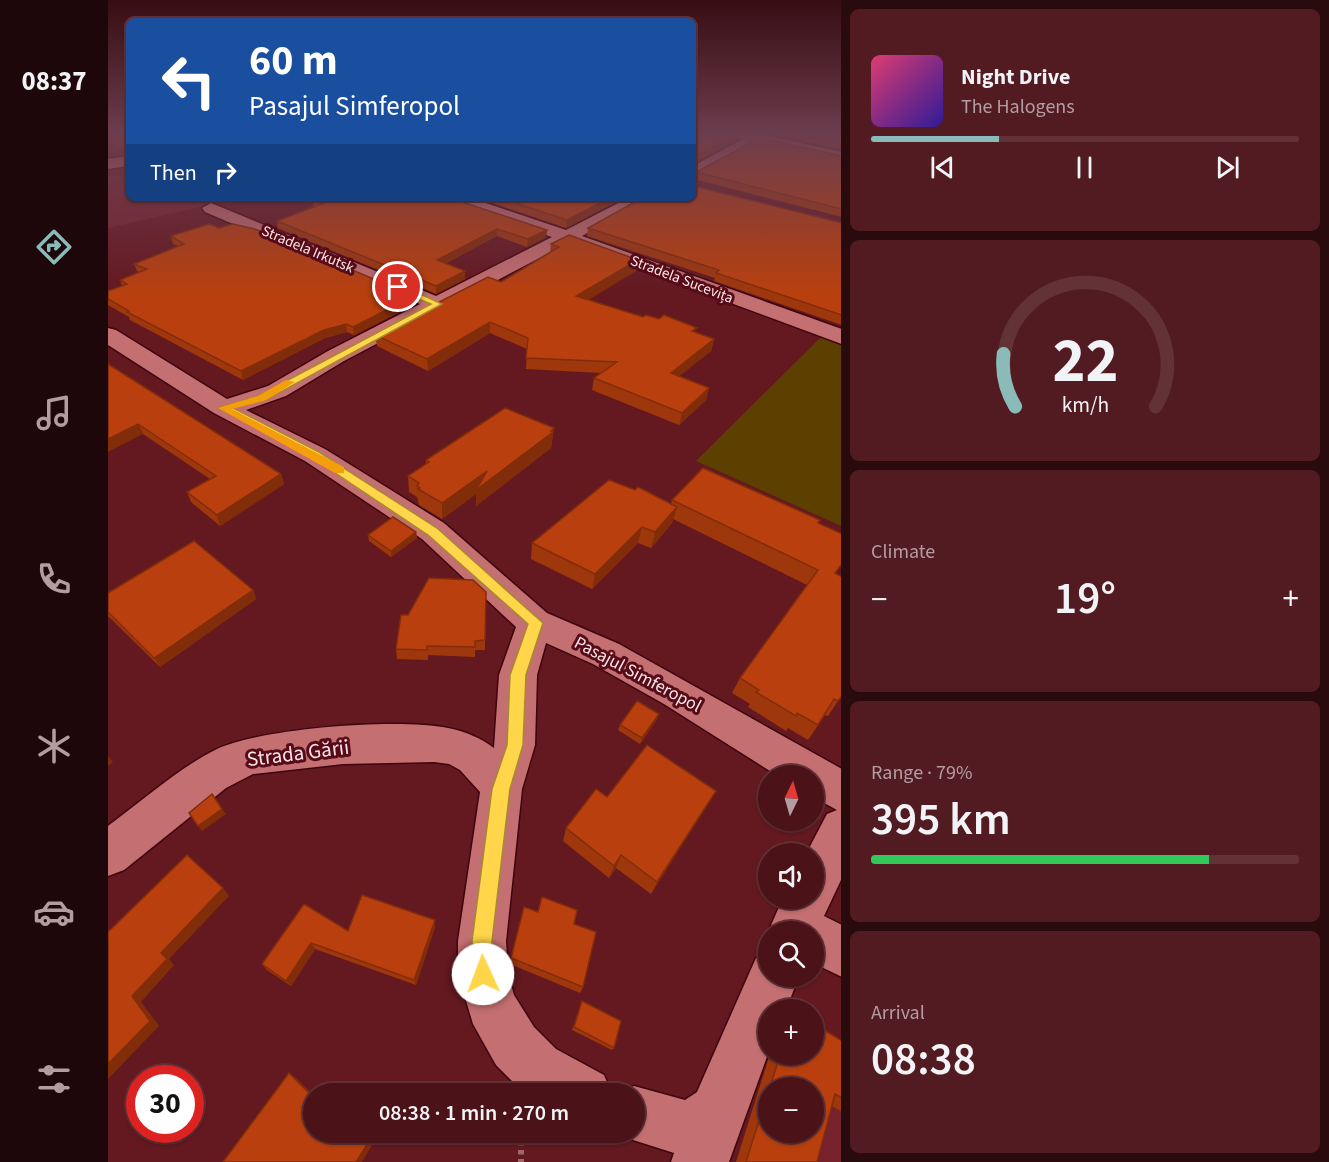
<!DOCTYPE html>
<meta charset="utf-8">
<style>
body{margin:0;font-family:"Source Sans 3",sans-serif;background:#521b21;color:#f1f3f6;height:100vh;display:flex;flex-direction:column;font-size:22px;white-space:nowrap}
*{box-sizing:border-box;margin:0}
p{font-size:20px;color:#b29ea2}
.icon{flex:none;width:33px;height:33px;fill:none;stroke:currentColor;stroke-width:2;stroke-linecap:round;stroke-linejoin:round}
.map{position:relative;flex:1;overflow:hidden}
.side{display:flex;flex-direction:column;gap:9px;padding:9px;background:#290a0d;width:488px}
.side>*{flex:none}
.hud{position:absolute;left:18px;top:18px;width:570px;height:183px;border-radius:9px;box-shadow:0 2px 4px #0004,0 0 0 2px #623237;background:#1a4fa0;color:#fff;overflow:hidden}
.needle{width:39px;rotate:5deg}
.controls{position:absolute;left:650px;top:765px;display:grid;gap:12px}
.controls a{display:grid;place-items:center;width:66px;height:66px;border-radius:50%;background:#4b1218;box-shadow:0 2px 4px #0004,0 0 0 2px #623237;font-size:30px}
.speed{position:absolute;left:18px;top:1065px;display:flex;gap:12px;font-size:30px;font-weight:700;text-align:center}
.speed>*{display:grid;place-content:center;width:78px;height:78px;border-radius:50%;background:#4b1218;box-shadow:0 2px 4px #0004,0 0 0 2px #623237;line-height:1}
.speed .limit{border:9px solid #d22;background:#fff;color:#111}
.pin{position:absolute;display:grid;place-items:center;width:51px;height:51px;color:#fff;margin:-26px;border:3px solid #fff;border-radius:50%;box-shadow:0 2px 6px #0007}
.me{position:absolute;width:66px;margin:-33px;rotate:358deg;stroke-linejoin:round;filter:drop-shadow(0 0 4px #0008)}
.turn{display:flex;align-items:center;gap:21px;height:126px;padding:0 24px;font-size:27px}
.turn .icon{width:78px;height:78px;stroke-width:2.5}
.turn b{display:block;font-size:42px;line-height:51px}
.then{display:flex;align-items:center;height:57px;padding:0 24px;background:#0003;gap:12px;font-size:22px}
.big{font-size:45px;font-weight:600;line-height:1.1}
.side .tile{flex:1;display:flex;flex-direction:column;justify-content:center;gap:9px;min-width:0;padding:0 21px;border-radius:9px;background:#521b21}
.side .dial{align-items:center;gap:0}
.dial svg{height:156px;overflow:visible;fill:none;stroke:#623237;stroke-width:7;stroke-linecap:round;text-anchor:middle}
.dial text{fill:#f1f3f6;stroke:none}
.song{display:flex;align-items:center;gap:18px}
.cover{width:72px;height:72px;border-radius:9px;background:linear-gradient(135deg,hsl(340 70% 55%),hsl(250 70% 35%))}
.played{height:6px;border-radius:3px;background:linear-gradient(90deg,#8bbbb9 30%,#623237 30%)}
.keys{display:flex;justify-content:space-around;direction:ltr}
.heat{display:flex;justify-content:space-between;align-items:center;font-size:33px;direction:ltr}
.charge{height:9px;border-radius:4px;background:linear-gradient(90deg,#34c759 79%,#623237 0)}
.trip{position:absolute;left:195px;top:1083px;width:342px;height:60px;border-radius:30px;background:#4b1218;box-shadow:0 2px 4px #0004,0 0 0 2px #623237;font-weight:600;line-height:60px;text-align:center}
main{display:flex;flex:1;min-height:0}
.menu{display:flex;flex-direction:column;width:108px;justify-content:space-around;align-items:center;background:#1e070a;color:#b29ea2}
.menu .icon{width:42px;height:42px}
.menu .selected{color:#8bbbb9}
.menu b{font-size:27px;color:#f1f3f6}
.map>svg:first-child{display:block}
.built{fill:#75222c}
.green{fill:#5d3f00}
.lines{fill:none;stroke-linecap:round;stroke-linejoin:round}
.minor-casing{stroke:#3f050e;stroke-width:3}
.path{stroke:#9e676c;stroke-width:6;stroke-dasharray:4.5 4.5;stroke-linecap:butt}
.minor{fill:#c46f71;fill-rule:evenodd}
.wall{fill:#9f370c;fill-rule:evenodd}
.shaded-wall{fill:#822d0a}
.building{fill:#b9400e;stroke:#822d0a;stroke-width:1.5}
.route{fill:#ffd54a;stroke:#a68a30;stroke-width:1.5}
.slow{fill:#f59e0b}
.labels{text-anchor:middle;stroke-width:6;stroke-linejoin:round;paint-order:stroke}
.far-street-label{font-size:15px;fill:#f9e5e5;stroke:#570a17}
.street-label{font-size:18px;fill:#f9e5e5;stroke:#570a17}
.near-street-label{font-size:21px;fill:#f9e5e5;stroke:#570a17}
</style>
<main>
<nav class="menu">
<b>08:37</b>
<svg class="icon selected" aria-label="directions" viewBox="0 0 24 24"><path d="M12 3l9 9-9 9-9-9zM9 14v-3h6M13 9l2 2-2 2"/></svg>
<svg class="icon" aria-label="music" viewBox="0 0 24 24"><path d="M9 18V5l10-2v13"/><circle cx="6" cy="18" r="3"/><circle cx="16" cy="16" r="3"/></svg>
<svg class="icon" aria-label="phone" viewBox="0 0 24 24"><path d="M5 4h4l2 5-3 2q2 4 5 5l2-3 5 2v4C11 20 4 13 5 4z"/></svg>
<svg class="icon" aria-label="climate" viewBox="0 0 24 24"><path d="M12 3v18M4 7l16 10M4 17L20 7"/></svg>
<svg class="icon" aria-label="car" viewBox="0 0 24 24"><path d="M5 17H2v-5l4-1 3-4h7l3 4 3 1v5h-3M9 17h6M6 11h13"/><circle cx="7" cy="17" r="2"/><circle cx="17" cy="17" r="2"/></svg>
<svg class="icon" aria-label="filters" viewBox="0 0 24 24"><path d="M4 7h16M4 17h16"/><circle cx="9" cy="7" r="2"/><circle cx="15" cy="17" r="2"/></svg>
</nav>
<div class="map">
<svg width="734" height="1162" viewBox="0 0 734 1162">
<rect width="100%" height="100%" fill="#641820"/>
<g class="built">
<path d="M 0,176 L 21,176 L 21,198 L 118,198 L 88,208 L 0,228 Z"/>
<path d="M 705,1054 L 733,1060 L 733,1162 L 641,1162 L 660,1132 L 705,1132 Z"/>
</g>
<path class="green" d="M 712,338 L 733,345 L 733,526 L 588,461 Z"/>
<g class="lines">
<defs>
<g id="minor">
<path d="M 616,132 L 663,132 L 661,136 L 734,152 L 734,161 L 650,142 L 585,177 L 585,166 L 635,139 Z"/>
<path d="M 21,156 L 21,166 L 0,169 L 0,159 Z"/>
<path d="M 338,198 L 363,198 L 458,230 L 520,198 L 541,198 L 474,236 L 734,329 L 734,344 L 460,243 L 236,361 L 178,396 L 138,410 L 217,449 L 336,523 L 439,613 L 511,644 L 734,769 L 734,878 L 716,916 L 734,925 L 734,977 L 705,963 L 705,932 L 660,932 L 675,898 L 705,898 L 705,854 L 698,854 L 719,814 L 729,810 L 705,797 L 705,776 L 670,776 L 556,704 L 485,664 L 438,643 L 429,675 L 427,745 L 414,789 L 398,941 L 400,974 L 406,995 L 426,1027 L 448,1049 L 496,1075 L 504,1094 L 422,1094 L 410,1087 L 388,1065 L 365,1024 L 350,974 L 350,941 L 372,792 L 352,770 L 341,764 L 326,762 L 235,764 L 145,774 L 118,788 L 16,870 L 0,876 L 0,826 C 31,803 75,765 109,749 C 155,728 289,718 340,728 C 356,731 373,738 386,748 L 391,675 L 408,627 L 314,539 L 197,461 L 106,413 L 0,345 L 0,328 L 8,330 L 119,399 L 160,386 L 220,351 L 312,304 L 97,212 L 94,208 L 103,203 L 328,296 L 444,237 L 340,202 Z"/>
<path d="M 660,954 L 660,976 L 691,976 L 678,1010 L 660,1010 L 660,1054 L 621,1162 L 563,1162 L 566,1153 L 506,1134 L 526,1132 L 526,1094 L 508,1094 L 526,1086 L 577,1100 L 589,1092 L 648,958 Z"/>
</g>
</defs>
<use href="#minor" class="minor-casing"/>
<path class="path" d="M 413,1132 L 413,1162"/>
<use href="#minor" class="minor"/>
</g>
<g class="wall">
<path d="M 0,132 L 21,132 L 21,148 L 19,149 L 0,141 Z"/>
<path d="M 585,132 L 631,133 L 630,139 L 585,163 L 586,186 L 734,223 L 734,325 L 606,281 L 607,278 L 479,236 L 480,228 L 585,198 Z"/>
<path d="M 664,132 L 734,132 L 734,150 L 664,134 Z"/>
<path d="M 734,156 L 734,217 L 586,179 L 588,172 Z"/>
<path d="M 370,198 L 515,198 L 458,228 Z"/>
<path d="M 204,199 L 439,230 L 438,237 L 419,247 L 389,236 L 338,263 L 357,279 L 328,294 L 170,228 L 169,221 L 207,206 L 205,206 Z"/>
<path d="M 111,228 L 307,304 L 246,335 L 239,332 L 217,338 L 135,380 L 22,320 L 21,317 L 0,305 L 0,291 L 14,286 L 12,280 L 31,272 L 29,271 L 26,264 L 70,246 L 65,244 L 63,236 Z"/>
<path d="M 443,244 L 530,260 L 528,271 L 479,300 L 588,332 L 606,339 L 603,351 L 571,376 L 601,388 L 598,400 L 571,425 L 484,390 L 486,378 L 493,373 L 418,369 L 419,349 L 382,333 L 320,371 L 269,346 L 267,335 L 393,282 L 442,252 Z"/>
<path d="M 0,364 L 173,474 L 176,484 L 112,526 L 83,502 L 79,492 L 102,479 L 35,434 Z"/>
<path d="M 446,428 L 443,448 L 368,506 L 368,494 L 334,519 L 311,505 L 309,497 L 301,492 L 300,476 L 318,464 L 318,460 Z"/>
<path d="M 564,500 L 710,523 L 728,574 L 730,701 L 720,716 L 717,715 L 700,740 L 680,728 L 678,731 L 640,707 L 642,704 L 624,693 L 632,678 L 699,585 L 565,519 L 564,523 L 543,548 L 530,543 L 484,589 L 423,559 L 424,543 L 563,504 Z"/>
<path d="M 308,532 L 309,538 L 283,557 L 261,541 L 260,535 Z"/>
<path d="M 145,590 L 148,599 L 52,667 L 0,616 L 0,593 Z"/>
<path d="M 378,592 L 377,650 L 367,650 L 367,657 L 320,655 L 320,660 L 289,659 L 288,649 L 300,615 Z"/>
<path d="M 549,719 L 532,744 L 510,730 L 512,725 Z"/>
<path d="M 608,791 L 543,894 L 508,868 L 501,878 L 455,841 L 458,828 L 499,797 Z"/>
<path d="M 196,904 L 240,931 L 327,927 L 308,985 L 207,949 L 183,986 L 159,970 L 154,964 Z"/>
<path d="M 466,924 L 475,987 L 472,993 L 402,964 L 403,958 Z"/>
<path d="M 474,1001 L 506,1048 L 504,1050 L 464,1030 Z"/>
<path d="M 734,1041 L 734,1112 L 724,1106 L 709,1162 L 628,1162 L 662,1054 L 705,1054 ZM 660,1088 L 705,1088 L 660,1132 Z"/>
<path d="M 323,1132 L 351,1132 L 351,1138 Z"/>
</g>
<g class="shaded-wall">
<path d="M 631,133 L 630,139 L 585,163 L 585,157 Z"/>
<path d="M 21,141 L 21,148 L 19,149 L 16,142 Z"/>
<path d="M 502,198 L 515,198 L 458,228 L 459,220 Z"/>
<path d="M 389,229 L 389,236 L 330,268 L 329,260 Z"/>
<path d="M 439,230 L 438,237 L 419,247 L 420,239 Z"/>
<path d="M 530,260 L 528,271 L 467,308 L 468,296 Z"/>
<path d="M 357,271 L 357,279 L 328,294 L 328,286 Z"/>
<path d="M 306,296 L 307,304 L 246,335 L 245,327 Z"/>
<path d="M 382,322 L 382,333 L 320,371 L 319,359 Z"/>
<path d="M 238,324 L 239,332 L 217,338 L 135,380 L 133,371 L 216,330 Z"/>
<path d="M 606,339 L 603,351 L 560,385 L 563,373 Z"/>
<path d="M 601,388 L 598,400 L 571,425 L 574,413 Z"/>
<path d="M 30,424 L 35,434 L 0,452 L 0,439 Z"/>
<path d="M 446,428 L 443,448 L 368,506 L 368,494 L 334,519 L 334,503 L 379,471 Z"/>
<path d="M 173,474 L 176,484 L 112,526 L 109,515 Z"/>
<path d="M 569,507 L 564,523 L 543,548 L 547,532 Z"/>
<path d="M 534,527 L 530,543 L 484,589 L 487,574 Z"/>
<path d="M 308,532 L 309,538 L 283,557 L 283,551 Z"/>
<path d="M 145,590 L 148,599 L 52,667 L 46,658 Z"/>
<path d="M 551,714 L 549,719 L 532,744 L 534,738 Z"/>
<path d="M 0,756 L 5,762 L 0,766 Z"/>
<path d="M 608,791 L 600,804 L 543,894 L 549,882 Z"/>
<path d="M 114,809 L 118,814 L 94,831 L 90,826 Z"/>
<path d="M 513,855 L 508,868 L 501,878 L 506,866 Z"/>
<path d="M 115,888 L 121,896 L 61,959 L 66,965 L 33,1002 L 51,1026 L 0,1079 L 0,1064 L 24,996 L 53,953 Z"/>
<path d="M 327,920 L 327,927 L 308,985 L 306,980 Z"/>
<path d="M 203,943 L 207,949 L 183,986 L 178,981 Z"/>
<path d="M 181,1073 L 188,1078 L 206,1096 L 206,1098 Z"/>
<path d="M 250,1132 L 251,1132 L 264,1145 L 254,1162 L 248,1162 Z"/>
</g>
<g class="building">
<path d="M 0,132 L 21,132 L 21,141 L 16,142 L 0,135 Z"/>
<path d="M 585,132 L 631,133 L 585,157 L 586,186 L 734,223 L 734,315 L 608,273 L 611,270 L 480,228 L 534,198 L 585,198 Z"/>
<path d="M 686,132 L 734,132 L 734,143 Z"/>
<path d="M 652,138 L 734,156 L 734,209 L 588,172 Z"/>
<path d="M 205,198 L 342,198 L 439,230 L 420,239 L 389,229 L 329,260 L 357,271 L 328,286 L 169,221 L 216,203 L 204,199 Z"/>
<path d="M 392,198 L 502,198 L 459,220 Z"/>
<path d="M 101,224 L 111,228 L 125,224 L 147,229 L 306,296 L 245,327 L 238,324 L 216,330 L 133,371 L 19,312 L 21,311 L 0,299 L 0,291 L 19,284 L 12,280 L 39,269 L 26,264 L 76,244 L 63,236 Z"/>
<path d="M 461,235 L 530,260 L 468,296 L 535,317 L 538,315 L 551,319 L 556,315 L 589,328 L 584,331 L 606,339 L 563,373 L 601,388 L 574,413 L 486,378 L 509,362 L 418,358 L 420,338 L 382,322 L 319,359 L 267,335 L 380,277 L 393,282 L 451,247 L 443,244 Z"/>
<path d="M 0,364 L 173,474 L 109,515 L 79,492 L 108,476 L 30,424 L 0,439 Z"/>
<path d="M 397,408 L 446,428 L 443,431 L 445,432 L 368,490 L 379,471 L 334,503 L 310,489 L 312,488 L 309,486 L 311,483 L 300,476 L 321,462 L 318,460 Z"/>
<path d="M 595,468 L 712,520 L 710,523 L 734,534 L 734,564 L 727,573 L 734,577 L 734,696 L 730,701 L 726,699 L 710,725 L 689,713 L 688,716 L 648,692 L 651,690 L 632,678 L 710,570 L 564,500 Z"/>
<path d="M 501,480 L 527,490 L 530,487 L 569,507 L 547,532 L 534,527 L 487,574 L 424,543 Z"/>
<path d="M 285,517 L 308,532 L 283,551 L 260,535 Z"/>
<path d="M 86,541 L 145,590 L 46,658 L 0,612 L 0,593 Z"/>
<path d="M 321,578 L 365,580 L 378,592 L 377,640 L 367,641 L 367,647 L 319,646 L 319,650 L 288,649 L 293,615 L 300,615 Z"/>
<path d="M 529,701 L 551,714 L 534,738 L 512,725 Z"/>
<path d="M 539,745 L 608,791 L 549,882 L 513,855 L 506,866 L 458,828 L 488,789 L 499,797 Z"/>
<path d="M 104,794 L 114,809 L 90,826 L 81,813 Z"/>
<path d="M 79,855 L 115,888 L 53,953 L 59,959 L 24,996 L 42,1021 L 0,1064 L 0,932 Z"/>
<path d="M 254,895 L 327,920 L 306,980 L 203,943 L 178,981 L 154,964 L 196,904 L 240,931 Z"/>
<path d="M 434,897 L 469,910 L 466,924 L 488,932 L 475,987 L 403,958 L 416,907 L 430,912 Z"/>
<path d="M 474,1001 L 513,1021 L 506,1048 L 466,1027 Z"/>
<path d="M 705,1023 L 734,1041 L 734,1098 L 727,1094 L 709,1162 L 638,1162 L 660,1092 L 660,1132 L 705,1132 L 705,1088 L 662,1088 L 672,1054 L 705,1054 Z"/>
<path d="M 181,1073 L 206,1098 L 206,1132 L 250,1132 L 260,1143 L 248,1162 L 115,1162 Z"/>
<path d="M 329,1132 L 351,1132 L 350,1137 Z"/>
</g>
<linearGradient id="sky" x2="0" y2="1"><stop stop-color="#370d12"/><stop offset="0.45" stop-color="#6c3d4e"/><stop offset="1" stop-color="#6c3d4e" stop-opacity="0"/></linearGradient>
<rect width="734" height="295" fill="url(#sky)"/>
<path class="route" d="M 287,285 L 293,285 L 334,304 L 158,400 L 125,408 L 211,452 L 329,528 L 435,623 L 418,675 L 415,745 L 402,789 L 384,941 L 385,974 L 382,982 L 375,985 L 368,982 L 365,974 L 364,941 L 384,789 L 399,745 L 402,675 L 420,624 L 320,535 L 203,457 L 110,408 L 150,396 L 323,304 L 287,289 Z"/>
<path class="slow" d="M 178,380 L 187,382 L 158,400 L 124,409 L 236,467 L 236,473 L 227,473 L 110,408 L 150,396 Z"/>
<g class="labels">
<g class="far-street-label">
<text transform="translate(200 249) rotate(23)" y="5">Stradela Irkutsk</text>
<text transform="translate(574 279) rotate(21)" y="5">Stradela Sucevița</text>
</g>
<g class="street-label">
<text transform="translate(530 674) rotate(28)" y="6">Pasajul Simferopol</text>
</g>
<g class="near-street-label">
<text transform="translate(190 753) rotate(-7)" y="7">Strada Gării</text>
</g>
</g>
</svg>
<div class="controls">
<a><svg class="needle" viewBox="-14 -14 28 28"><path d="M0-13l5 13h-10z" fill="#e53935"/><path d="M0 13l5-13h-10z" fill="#b29ea2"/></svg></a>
<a><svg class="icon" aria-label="sound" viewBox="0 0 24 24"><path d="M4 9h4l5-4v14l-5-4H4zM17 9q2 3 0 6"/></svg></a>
<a><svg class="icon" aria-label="search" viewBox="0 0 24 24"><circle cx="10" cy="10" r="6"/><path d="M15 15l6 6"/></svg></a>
<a>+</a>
<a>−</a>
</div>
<div class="speed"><div class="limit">30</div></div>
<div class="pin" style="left:290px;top:287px;background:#d93025"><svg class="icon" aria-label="arrive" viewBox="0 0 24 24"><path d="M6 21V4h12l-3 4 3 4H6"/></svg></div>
<svg class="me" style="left:375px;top:974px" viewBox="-20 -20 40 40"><circle r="19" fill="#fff"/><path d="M0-13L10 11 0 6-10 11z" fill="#ffd54a"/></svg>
<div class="trip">08:38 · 1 min · 270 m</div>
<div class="hud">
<div class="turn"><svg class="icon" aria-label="left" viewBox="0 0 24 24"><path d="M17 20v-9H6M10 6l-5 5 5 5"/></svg><div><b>60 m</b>Pasajul Simferopol</div></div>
<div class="then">Then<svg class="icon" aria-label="right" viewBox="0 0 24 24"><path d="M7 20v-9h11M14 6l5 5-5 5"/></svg></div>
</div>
</div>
<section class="side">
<div class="tile">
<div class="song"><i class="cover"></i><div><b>Night Drive</b><p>The Halogens</p></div></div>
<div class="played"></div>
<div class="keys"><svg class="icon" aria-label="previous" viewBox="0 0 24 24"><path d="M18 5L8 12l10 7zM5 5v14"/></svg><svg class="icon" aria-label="pause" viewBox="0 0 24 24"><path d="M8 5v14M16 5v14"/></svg><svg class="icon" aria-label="next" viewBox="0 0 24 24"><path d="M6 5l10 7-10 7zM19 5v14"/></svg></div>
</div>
<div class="tile dial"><svg viewBox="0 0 100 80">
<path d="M14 69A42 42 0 1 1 86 69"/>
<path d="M14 69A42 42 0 0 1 8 42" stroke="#8bbbb9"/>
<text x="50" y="56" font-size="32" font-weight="700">22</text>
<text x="50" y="72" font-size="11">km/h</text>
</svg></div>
<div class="tile"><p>Climate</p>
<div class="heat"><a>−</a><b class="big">19°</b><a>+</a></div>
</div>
<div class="tile"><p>Range · 79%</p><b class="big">395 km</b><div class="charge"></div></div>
<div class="tile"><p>Arrival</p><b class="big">08:38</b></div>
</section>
</main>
